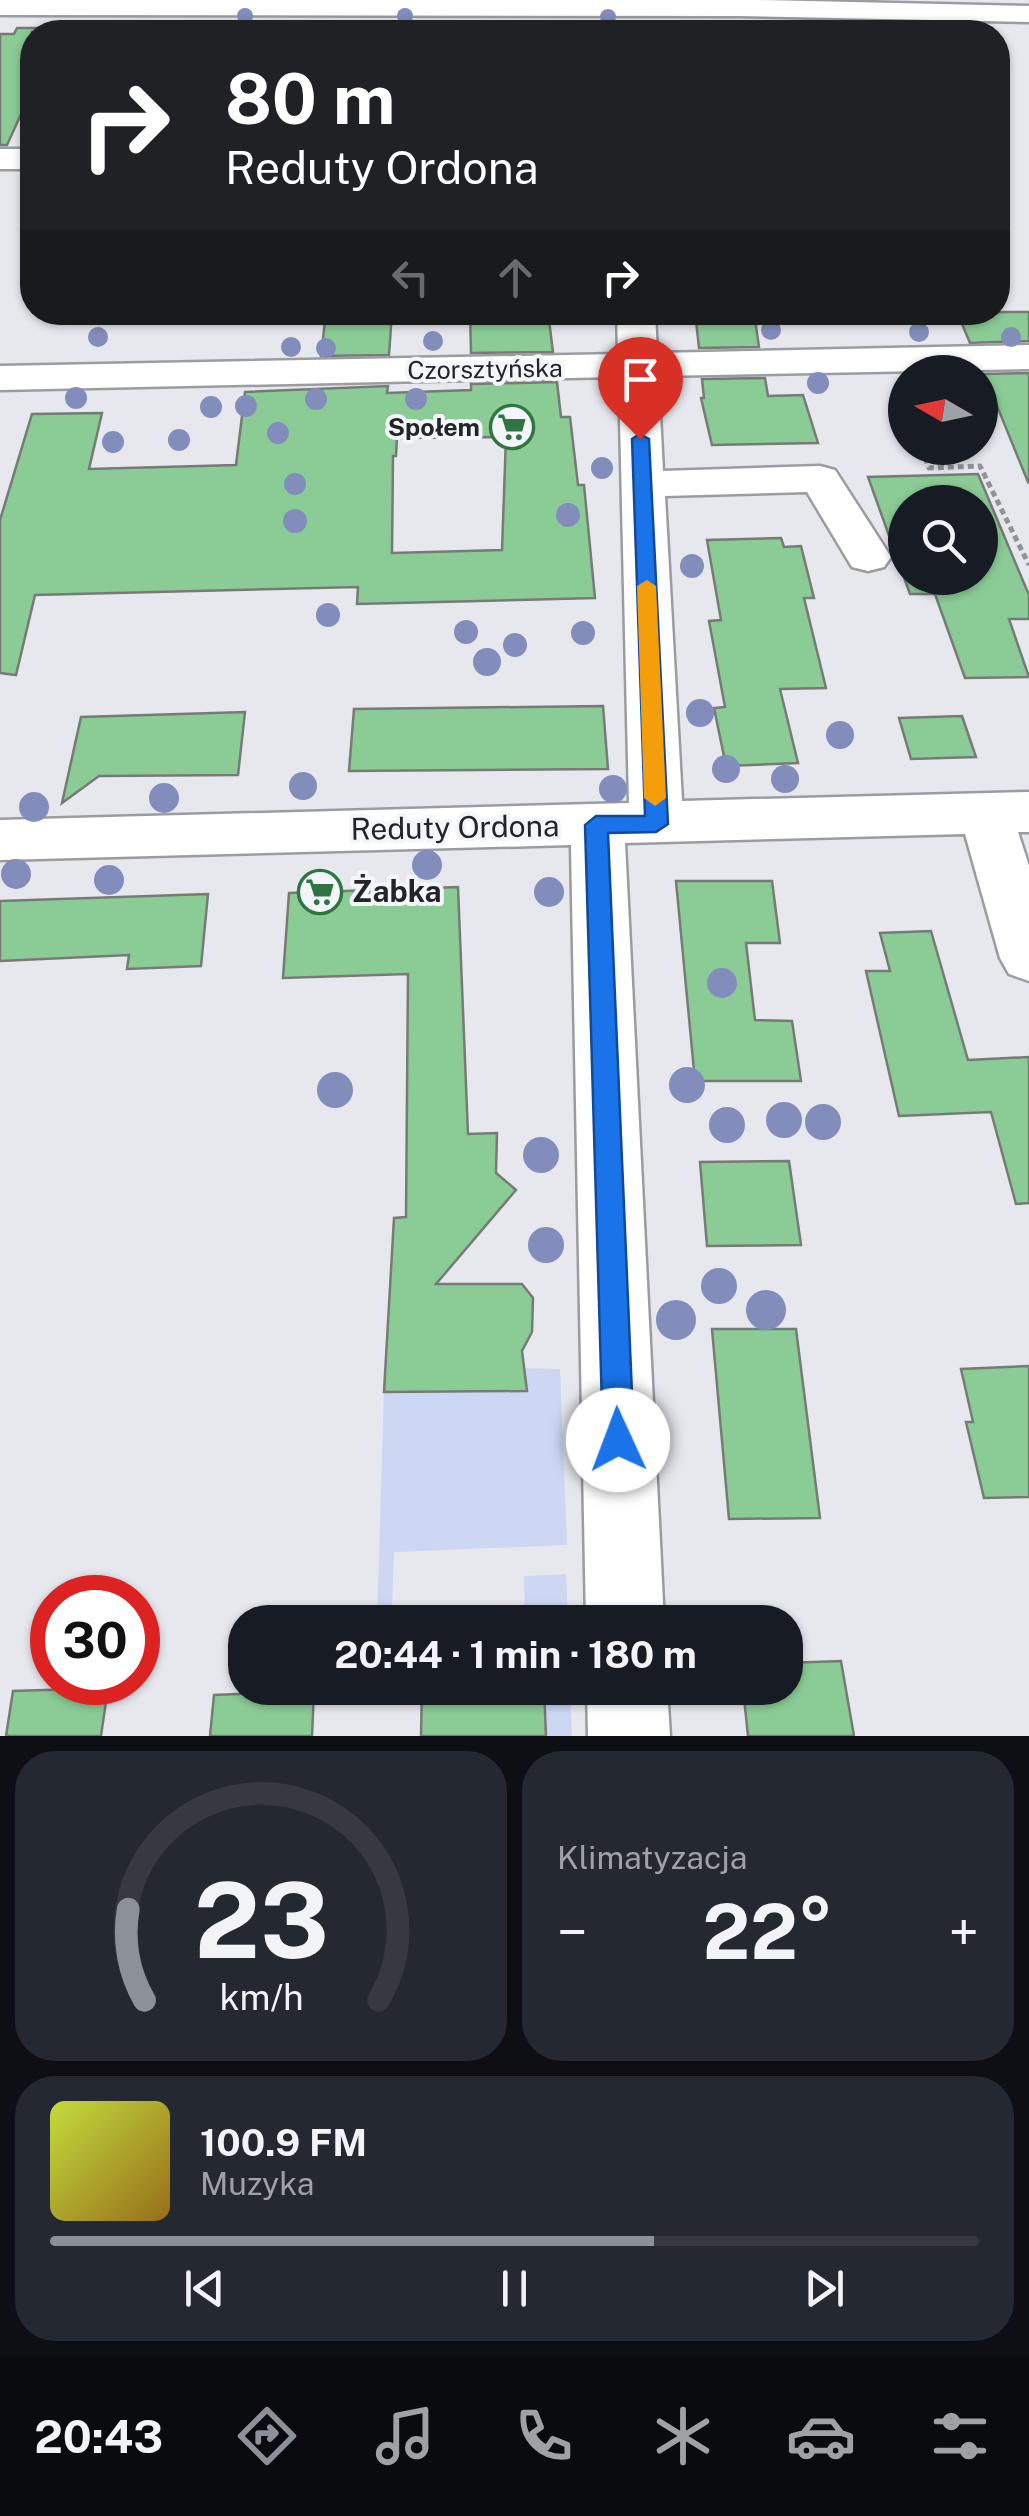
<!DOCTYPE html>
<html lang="pl">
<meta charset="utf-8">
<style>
body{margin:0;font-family:"Public Sans",sans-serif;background:#242831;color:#f1f3f6;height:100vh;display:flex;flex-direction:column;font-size:38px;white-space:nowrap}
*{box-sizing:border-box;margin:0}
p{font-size:32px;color:#9ea1a6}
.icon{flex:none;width:55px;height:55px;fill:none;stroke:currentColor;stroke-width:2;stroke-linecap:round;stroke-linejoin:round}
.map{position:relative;height:1736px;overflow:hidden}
.details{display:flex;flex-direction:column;gap:15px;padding:15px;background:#0d0f14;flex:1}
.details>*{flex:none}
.guide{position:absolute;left:20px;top:20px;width:990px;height:305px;border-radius:40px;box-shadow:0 2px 8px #0004;background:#202124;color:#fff;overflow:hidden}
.needle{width:65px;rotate:279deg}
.tools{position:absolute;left:888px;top:355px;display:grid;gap:20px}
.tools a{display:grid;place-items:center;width:110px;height:110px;border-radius:50%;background:#171b24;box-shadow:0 2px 8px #0004;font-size:50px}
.speed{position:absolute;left:30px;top:1575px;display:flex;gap:20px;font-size:50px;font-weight:700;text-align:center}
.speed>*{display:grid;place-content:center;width:130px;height:130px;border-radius:50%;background:#171b24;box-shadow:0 2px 8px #0004;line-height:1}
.speed .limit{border:15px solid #d22;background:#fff;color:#111}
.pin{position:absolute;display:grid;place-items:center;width:85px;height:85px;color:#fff;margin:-102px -42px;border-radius:50% 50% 50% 0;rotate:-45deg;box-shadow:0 0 10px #0007}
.pin .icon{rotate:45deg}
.me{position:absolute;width:110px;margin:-55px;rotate:358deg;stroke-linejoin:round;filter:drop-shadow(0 0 8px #0008)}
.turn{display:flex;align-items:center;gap:35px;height:210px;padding:0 40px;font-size:45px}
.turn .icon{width:130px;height:130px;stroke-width:2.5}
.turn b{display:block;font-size:70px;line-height:85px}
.lanes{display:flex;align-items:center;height:95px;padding:0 40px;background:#0003;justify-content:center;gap:50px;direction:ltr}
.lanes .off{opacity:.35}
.big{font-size:75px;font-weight:700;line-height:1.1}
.details .tile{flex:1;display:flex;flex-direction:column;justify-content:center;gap:15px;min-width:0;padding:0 35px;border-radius:40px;background:#242831}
.details .dial{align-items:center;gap:0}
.dial svg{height:260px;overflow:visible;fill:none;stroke:#363941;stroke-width:7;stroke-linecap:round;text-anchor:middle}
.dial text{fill:#f1f3f6;stroke:none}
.song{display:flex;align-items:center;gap:30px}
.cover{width:120px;height:120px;border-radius:15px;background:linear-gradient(135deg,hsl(70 70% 55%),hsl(40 70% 35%))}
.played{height:10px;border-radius:5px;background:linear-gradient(90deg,#8c9099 65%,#363941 65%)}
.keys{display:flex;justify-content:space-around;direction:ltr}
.heat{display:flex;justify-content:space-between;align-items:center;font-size:55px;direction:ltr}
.details .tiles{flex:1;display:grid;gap:15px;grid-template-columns:1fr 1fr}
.tile:last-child{grid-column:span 2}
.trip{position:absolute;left:228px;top:1605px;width:575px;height:100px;border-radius:40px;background:#171b24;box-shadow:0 2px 8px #0004;font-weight:700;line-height:100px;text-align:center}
.tab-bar{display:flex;height:160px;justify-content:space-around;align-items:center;background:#090b0e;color:#9ea1a6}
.tab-bar .icon{width:70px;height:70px}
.tab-bar .current{color:#8c9099}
.tab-bar b{font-size:45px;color:#f1f3f6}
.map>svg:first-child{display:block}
.green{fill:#cdd7f3}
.building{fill:#8bcc96;stroke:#767b76;stroke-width:2.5;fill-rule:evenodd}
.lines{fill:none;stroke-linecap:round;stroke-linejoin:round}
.minor-casing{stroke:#9a9ca2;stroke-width:5}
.path{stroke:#919397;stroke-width:5;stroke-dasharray:6 4;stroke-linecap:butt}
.minor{fill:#fff;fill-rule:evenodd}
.tree{fill:#828dbb}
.route{fill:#1a73e8;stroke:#114b97;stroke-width:2.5}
.slow{fill:#f59e0b}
.labels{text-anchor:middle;stroke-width:8;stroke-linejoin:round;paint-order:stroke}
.far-street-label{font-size:25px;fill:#232426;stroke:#f3f5fb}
.far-poi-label{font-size:25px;font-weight:bold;fill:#232426;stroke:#f3f5fb;text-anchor:end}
.street-label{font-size:30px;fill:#232426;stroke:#f3f5fb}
.poi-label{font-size:30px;font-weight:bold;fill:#232426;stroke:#f3f5fb;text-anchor:start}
</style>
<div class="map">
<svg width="1029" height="1736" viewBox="0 0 1029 1736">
<rect width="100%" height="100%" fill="#e6e8ee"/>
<g class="green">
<path d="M 521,1368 L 560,1369 L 567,1545 L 394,1552 L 392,1606 L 405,1607 L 405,1622 L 377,1622 L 384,1392 Z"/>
<path d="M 566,1574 L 568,1622 L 525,1622 L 524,1576 Z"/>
<path d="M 544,1688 L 570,1688 L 572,1736 L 546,1736 Z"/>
</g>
<g class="building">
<path d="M 17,28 L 61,28 L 59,32 L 32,32 L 32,90 L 7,145 L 0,145 L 0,34 L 14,34 Z"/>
<path d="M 326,312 L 392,312 L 389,355 L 321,356 Z"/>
<path d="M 470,312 L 548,312 L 553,352 L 471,353 Z"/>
<path d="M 695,312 L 754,312 L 759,347 L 699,348 Z"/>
<path d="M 957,312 L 1029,312 L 1029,341 L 970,343 Z"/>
<path d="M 1029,373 L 1029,481 L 1028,482 L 984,374 Z"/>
<path d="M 765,378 L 768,396 L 803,395 L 818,443 L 712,445 L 701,398 L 704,398 L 702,379 Z"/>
<path d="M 557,382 L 561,417 L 570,417 L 578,485 L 584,485 L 595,598 L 357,604 L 358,587 L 35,595 L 16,675 L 0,673 L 0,520 L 32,414 L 102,413 L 89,469 L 236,465 L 245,392 L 388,386 L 387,393 L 471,390 L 471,384 ZM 506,437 L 502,550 L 392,553 L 393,456 L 396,456 L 397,438 Z"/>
<path d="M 978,474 L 1029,595 L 1029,619 L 1009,619 L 1029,677 L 965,678 L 935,594 L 910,594 L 868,477 ZM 905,502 L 980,502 L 980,578 L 905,578 Z"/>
<path d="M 781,538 L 784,547 L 801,546 L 814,598 L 804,598 L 826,688 L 780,689 L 798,763 L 726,766 L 714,708 L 725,707 L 709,621 L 721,620 L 707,540 Z"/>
<path d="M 603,706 L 608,769 L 349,771 L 354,709 Z"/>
<path d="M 245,712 L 238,775 L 99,776 L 62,803 L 81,717 Z"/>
<path d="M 962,716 L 976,757 L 911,759 L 899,718 Z"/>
<path d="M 676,881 L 772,881 L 780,943 L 746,943 L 755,1020 L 792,1021 L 801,1081 L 695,1081 Z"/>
<path d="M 458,887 L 468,1134 L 497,1133 L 496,1173 L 516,1190 L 436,1284 L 522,1284 L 533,1298 L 532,1332 L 522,1351 L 527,1391 L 384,1392 L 394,1218 L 406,1217 L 408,974 L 283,978 L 289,893 Z"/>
<path d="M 208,894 L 201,966 L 127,969 L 129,955 L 0,961 L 0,901 Z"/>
<path d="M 931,931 L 968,1060 L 1029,1057 L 1029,1203 L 1016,1204 L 991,1112 L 899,1116 L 866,971 L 890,971 L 880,933 Z"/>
<path d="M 789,1161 L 801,1245 L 707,1246 L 700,1162 Z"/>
<path d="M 712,1329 L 796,1329 L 820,1518 L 729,1519 Z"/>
<path d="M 1029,1366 L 1029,1497 L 984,1498 L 966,1422 L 973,1422 L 961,1369 Z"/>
<path d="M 841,1661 L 854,1736 L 748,1736 L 743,1688 L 785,1688 L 785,1663 Z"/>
<path d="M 108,1688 L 101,1736 L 6,1736 L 13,1691 Z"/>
<path d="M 422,1688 L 544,1688 L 546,1736 L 421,1736 Z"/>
<path d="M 314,1691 L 312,1736 L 210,1736 L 214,1695 Z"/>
</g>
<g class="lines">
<defs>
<g id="minor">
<path d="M 0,0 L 757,0 L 1029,6 L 1029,22 L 737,16 L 0,15 Z"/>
<rect x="0" y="149" width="32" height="20"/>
<path d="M 617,312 L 655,312 L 657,353 L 1029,345 L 1029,369 L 658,376 L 663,471 L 820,466 L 835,470 L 891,557 L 884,567 L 868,571 L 852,567 L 807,492 L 665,496 L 682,801 L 1029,792 L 1029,832 L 1018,832 L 1029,866 L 1029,981 L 1009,974 L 1000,958 L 965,834 L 625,843 L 664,1622 L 586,1622 L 571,845 L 0,860 L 0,820 L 629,803 L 619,377 L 0,390 L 0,366 L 618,354 Z"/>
<path d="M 587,1688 L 667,1688 L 670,1736 L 588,1736 Z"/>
</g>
</defs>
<use href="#minor" class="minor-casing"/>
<path class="path" d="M 922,448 L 929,468 L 980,466 L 1029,565"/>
<use href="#minor" class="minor"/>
</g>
<g class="tree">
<circle cx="245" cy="16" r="8"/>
<circle cx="405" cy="16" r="8"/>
<circle cx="608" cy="17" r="8"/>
<circle cx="771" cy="330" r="10"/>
<circle cx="919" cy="332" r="10"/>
<circle cx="98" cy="337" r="10"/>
<circle cx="1011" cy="337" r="10"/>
<circle cx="433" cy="341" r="10"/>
<circle cx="291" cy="347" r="10"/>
<circle cx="326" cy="348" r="10"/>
<circle cx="818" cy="383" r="11"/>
<circle cx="76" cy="398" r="11"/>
<circle cx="316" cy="399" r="11"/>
<circle cx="416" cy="399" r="11"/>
<circle cx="246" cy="406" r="11"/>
<circle cx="211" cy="407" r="11"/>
<circle cx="278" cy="433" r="11"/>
<circle cx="179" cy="440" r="11"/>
<circle cx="113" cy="442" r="11"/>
<circle cx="602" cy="468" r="11"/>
<circle cx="295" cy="484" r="11"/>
<circle cx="568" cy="515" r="12"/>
<circle cx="295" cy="521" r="12"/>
<circle cx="692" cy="566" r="12"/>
<circle cx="328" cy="615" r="12"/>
<circle cx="466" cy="632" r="12"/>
<circle cx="583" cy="633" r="12"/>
<circle cx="515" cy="645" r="12"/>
<circle cx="487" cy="662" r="14"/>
<circle cx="700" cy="713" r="14"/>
<circle cx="840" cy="735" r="14"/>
<circle cx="726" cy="769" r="14"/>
<circle cx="785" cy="779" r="14"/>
<circle cx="303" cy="786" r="14"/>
<circle cx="613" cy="789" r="14"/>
<circle cx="164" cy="798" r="15"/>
<circle cx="34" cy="807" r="15"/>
<circle cx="427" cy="865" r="15"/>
<circle cx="16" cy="874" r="15"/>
<circle cx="109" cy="880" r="15"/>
<circle cx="549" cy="892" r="15"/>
<circle cx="722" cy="983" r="15"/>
<circle cx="687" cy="1085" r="18"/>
<circle cx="335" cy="1090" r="18"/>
<circle cx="784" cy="1120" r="18"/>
<circle cx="823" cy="1122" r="18"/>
<circle cx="727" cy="1125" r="18"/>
<circle cx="541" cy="1155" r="18"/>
<circle cx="546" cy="1245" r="18"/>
<circle cx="719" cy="1286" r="18"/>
<circle cx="766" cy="1310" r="20"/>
<circle cx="676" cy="1320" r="20"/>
</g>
<path class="route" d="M 640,434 L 649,439 L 668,824 L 656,832 L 608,833 L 634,1440 L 629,1451 L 618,1455 L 608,1451 L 603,1440 L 585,825 L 596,816 L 645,816 L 632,439 Z"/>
<path class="slow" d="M 647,580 L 656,586 L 666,798 L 655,806 L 644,798 L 637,586 Z"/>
<defs>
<symbol id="supermarket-ring" viewBox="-11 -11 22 22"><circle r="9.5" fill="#f3f5fb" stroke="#307541" stroke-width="1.5"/><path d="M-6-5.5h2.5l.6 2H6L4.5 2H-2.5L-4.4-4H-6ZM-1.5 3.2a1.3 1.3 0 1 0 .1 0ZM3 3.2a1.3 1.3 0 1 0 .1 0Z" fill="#307541"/></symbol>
</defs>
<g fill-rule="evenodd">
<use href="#supermarket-ring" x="487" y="402" width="50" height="50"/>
<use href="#supermarket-ring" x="295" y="867" width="50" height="50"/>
</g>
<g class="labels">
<g class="far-street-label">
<text transform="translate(485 369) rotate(-1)" y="9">Czorsztyńska</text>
</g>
<g class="far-poi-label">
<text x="480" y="436">Społem</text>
</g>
<g class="street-label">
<text transform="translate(455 828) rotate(-1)" y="10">Reduty Ordona</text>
</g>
<g class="poi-label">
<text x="352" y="902">Żabka</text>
</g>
</g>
</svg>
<div class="tools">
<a><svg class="needle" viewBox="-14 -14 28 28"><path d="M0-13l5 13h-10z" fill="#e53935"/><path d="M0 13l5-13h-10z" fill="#9ea1a6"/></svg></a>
<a><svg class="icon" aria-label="search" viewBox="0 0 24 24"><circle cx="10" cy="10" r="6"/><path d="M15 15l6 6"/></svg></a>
</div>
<div class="speed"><div class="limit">30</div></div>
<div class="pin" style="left:640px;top:439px;background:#d93025"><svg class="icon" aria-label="arrive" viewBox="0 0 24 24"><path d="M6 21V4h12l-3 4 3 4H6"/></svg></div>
<svg class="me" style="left:618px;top:1440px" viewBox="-20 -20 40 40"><circle r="19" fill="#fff"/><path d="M0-13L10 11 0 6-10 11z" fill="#1a73e8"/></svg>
<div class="trip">20:44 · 1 min · 180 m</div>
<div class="guide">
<div class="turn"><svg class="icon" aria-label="right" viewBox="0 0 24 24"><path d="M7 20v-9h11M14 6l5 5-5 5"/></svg><div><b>80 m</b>Reduty Ordona</div></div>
<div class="lanes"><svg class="icon off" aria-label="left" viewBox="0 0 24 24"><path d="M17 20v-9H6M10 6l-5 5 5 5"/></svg><svg class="icon off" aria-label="ahead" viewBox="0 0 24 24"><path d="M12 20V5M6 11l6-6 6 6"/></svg><svg class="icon" aria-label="right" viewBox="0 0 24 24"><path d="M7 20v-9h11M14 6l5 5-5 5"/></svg></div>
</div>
</div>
<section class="details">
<div class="tiles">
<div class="tile dial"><svg viewBox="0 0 100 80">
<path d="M14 69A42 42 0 1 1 86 69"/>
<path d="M14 69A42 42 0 0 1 9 41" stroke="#8c9099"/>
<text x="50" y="56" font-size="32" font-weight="700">23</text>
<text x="50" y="72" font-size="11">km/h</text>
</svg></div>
<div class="tile"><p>Klimatyzacja</p>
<div class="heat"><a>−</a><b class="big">22°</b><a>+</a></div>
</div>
<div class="tile">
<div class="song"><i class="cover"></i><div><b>100.9 FM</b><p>Muzyka</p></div></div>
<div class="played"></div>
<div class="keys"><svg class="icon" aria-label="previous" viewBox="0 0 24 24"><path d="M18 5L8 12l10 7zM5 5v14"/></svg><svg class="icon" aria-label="pause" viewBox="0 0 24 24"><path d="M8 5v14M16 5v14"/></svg><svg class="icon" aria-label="next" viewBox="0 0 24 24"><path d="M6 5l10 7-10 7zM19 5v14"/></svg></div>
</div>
</div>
</section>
<nav class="tab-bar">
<b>20:43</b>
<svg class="icon current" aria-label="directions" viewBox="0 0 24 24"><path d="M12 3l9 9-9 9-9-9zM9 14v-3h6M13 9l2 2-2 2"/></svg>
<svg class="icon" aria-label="music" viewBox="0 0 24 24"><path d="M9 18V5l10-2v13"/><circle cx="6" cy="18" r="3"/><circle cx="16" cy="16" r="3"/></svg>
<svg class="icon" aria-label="phone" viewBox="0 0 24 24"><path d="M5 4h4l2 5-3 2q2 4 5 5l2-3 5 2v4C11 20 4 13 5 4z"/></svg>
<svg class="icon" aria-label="climate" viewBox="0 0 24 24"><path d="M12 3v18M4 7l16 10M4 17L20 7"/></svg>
<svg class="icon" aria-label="car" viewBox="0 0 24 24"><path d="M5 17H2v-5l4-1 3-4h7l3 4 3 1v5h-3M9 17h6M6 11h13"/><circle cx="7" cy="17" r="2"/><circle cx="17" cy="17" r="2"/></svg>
<svg class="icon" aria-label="filters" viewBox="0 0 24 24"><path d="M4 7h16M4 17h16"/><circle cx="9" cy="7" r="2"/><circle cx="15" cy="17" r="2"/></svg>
</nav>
